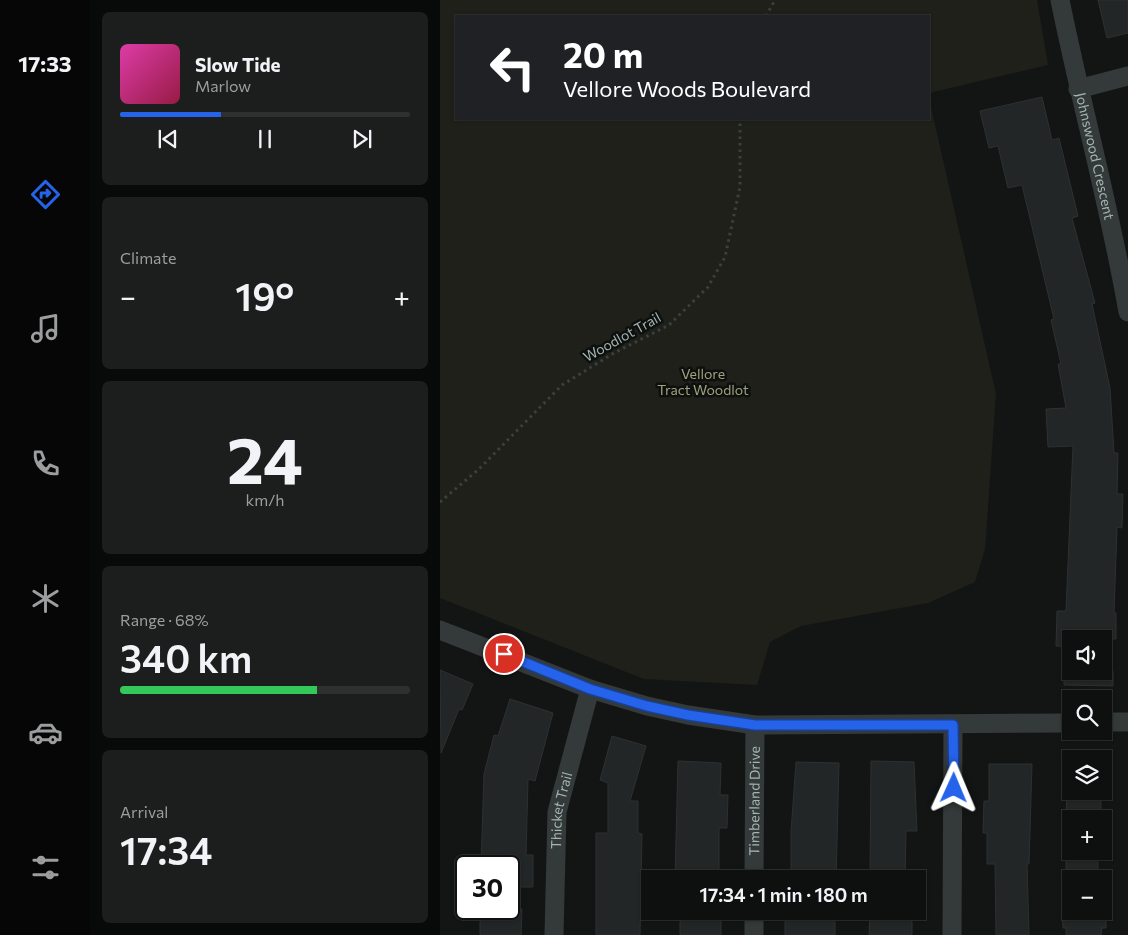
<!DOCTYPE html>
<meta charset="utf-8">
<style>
body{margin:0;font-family:Commissioner,sans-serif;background:#1c1e1e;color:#f1f3f6;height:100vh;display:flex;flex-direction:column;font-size:19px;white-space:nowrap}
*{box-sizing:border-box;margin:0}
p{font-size:16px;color:#9b9d9f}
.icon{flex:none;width:28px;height:28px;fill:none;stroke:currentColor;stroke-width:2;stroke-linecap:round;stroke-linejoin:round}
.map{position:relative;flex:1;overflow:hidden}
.panel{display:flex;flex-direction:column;gap:12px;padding:12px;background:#080909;width:350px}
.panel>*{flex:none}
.banner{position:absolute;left:15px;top:15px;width:475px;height:105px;border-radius:0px;box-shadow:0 1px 4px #0004,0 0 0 1px #2e3030;background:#202124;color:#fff;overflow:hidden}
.tools{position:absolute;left:622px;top:630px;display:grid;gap:10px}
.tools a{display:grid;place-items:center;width:50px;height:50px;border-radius:0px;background:#0e1010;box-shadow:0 1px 4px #0004,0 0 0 1px #2e3030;font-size:25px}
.speed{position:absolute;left:15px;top:855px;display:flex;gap:10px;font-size:25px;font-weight:700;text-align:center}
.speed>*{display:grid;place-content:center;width:65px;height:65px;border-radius:50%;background:#0e1010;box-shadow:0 1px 4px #0004,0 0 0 1px #2e3030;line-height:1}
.speed .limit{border:2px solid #111;border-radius:8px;background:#fff;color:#111}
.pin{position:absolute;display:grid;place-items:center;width:42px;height:42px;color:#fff;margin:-21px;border:2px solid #fff;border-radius:50%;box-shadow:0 1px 5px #0007}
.me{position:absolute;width:55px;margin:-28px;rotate:1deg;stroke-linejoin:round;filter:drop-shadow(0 0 4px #0008)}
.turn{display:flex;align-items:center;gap:18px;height:105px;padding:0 25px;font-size:22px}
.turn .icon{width:65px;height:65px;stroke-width:2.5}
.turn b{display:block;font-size:35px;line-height:42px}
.big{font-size:38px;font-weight:600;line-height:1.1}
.panel .tile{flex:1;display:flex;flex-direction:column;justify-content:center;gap:8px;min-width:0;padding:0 18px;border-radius:8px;background:#1c1e1e}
.panel .dial{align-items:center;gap:0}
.dial b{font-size:65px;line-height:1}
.song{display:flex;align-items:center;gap:15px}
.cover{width:60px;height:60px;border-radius:8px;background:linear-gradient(135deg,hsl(320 70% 55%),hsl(340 70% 35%))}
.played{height:5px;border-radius:2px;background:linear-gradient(90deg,#2563eb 35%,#2e3030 35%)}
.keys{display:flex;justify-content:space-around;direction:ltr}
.heat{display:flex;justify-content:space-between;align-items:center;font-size:28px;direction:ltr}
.charge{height:8px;border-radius:4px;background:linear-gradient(90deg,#34c759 68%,#2e3030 0)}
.trip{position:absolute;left:201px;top:870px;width:285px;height:50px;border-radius:0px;background:#0e1010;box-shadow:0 1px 4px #0004,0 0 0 1px #2e3030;font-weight:600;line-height:50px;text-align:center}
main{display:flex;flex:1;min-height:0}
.tabs{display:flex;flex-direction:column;width:90px;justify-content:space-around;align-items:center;background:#060606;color:#9b9d9f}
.tabs .icon{width:35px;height:35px}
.tabs .on{color:#2563eb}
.tabs b{font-size:22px;color:#f1f3f6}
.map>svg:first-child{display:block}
.green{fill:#1f2019}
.building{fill:#232626;stroke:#2d3131}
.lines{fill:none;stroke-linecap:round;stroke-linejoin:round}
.path{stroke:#3a413f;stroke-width:3;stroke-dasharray:2.5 4;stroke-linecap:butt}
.minor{stroke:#343a39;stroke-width:19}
.route-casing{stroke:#184099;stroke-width:12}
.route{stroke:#2563eb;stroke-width:9}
.labels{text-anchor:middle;stroke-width:5;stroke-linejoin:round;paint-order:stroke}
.street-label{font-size:14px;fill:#a5b6b1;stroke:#0e1010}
.park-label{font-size:14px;fill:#9fa27b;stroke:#0e1010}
</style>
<main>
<nav class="tabs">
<b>17:33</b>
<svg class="icon on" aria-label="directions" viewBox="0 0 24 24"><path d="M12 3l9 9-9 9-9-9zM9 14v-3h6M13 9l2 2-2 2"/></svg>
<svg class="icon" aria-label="music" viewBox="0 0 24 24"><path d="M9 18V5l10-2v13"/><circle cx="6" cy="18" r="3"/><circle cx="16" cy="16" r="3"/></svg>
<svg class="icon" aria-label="phone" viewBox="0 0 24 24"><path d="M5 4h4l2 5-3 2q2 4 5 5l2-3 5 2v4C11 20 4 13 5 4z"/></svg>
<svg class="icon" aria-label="climate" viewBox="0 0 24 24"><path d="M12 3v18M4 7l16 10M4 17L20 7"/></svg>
<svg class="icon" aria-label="car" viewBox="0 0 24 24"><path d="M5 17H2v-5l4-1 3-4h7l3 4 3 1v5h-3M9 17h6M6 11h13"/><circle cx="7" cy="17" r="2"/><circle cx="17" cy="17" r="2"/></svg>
<svg class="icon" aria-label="filters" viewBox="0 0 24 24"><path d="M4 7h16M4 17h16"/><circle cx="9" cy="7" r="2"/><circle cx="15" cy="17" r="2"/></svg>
</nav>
<section class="panel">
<div class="tile">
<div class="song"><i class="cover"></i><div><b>Slow Tide</b><p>Marlow</p></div></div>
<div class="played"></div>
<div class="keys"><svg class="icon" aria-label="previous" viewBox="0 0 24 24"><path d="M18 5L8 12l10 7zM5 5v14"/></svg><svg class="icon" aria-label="pause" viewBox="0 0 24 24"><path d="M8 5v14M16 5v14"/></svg><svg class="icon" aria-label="next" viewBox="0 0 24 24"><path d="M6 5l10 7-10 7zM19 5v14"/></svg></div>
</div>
<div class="tile"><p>Climate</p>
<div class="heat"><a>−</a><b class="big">19°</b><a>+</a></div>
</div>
<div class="tile dial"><b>24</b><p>km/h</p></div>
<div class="tile"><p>Range · 68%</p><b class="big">340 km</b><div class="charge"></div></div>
<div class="tile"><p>Arrival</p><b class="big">17:34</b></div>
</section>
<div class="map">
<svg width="688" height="935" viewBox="0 0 688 935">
<rect width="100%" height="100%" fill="#131515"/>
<path class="green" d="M 0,0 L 597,0 L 608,65 L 489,93 L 489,16 L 16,16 L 16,119 L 489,119 L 489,98 L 556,394 L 545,549 L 535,582 L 488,603 L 361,626 L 330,642 L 317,685 L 204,679 L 0,598 Z"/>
<g class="building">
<path d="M 658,0 L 688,0 L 688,33 L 667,38 Z"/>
<path d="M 602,97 L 612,140 L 619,138 L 638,216 L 632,218 L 655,303 L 652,304 L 670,388 L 674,453 L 678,453 L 677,494 L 683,494 L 682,528 L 677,527 L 674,613 L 676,613 L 676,639 L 631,639 L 631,647 L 616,646 L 617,611 L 626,611 L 633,446 L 608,447 L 606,409 L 626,408 L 618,364 L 621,364 L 611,320 L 614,319 L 582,185 L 568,188 L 558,146 L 549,148 L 540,111 Z"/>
<path d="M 0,670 L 33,684 L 22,710 L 19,709 L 1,753 Z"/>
<path d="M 624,671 L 673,671 L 673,686 L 624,685 Z"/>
<path d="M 70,699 L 113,713 L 95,781 L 88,779 L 86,855 L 93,855 L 93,887 L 69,887 L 69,866 L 41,866 L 44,774 L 54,735 L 58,736 Z"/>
<path d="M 172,736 L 206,746 L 190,801 L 198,801 L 198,833 L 202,834 L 200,935 L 156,935 L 156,833 L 168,833 L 168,783 L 160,780 Z"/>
<path d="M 238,761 L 281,763 L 280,795 L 288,795 L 287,828 L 279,828 L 279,879 L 235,879 Z"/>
<path d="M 431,761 L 474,762 L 477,831 L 466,831 L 465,879 L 430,879 Z"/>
<path d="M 356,762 L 399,763 L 396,879 L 351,879 L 351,832 Z"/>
<path d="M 549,764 L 592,764 L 589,864 L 587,864 L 589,935 L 556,935 L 555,864 L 547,864 L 547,833 L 543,833 L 544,801 L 549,801 Z"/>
<path d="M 627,791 L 661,791 L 661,819 L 626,819 Z"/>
<rect x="626" y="851" width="32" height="28"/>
<path d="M 40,909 L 82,909 L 81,935 L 40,935 Z"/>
<rect x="240" y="911" width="41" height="24"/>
<rect x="345" y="911" width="50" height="24"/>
<path d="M 622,911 L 666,911 L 666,928 L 662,928 L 661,935 L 626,935 L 626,928 L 623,928 Z"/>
<path d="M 430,912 L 472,913 L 472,935 L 429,935 Z"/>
</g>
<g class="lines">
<g class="path">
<path d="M 326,16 L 335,0"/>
<path d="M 0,502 L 39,469 L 122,385 L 174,353 L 229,325 L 268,287 L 285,257 L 300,187 L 300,119"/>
</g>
<g class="minor">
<path id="s1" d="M 620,0 C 641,104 670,207 688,312"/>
<path d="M 638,89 L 688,76"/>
<path d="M 0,630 L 150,689 L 207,706 L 248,715 L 315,725 L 631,723"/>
<path d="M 664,722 L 688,722"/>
<path id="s2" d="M 314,879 L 315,725"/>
<path id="s3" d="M 114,935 L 117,812 L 150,689"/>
<path d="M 314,935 L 314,911"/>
<path d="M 512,935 L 513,725"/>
</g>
</g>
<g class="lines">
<defs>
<path id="route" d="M 64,654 L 150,689 L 207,706 L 248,715 L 315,725 L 513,725 L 514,788"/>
</defs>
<use href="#route" class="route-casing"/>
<use href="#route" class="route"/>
</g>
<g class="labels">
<g class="street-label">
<text dy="5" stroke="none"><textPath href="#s1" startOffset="160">Johnswood Crescent</textPath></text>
<text transform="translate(182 337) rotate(-29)" y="5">Woodlot Trail</text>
<text dy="5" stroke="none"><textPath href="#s2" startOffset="78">Timberland Drive</textPath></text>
<text dy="5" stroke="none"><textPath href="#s3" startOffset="125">Thicket Trail</textPath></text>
</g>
<g class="park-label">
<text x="263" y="379">Vellore<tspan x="263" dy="16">Tract Woodlot</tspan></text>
</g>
</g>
</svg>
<div class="tools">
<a><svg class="icon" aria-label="sound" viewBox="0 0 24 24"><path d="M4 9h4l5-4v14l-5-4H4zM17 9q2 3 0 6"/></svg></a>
<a><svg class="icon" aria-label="search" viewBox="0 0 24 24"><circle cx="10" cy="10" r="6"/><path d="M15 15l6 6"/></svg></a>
<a><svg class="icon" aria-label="layers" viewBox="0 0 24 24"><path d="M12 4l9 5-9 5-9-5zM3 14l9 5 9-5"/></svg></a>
<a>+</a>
<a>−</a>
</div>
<div class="speed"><div class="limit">30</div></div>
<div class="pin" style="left:64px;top:654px;background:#d93025"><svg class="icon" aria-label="arrive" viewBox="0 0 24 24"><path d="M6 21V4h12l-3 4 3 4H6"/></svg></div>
<svg class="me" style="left:514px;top:788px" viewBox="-20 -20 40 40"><path d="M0-17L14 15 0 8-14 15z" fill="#2563eb" stroke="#fff" stroke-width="4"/></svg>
<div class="trip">17:34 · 1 min · 180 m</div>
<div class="banner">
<div class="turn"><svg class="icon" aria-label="left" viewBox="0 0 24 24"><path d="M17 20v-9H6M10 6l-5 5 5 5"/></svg><div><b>20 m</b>Vellore Woods Boulevard</div></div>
</div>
</div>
</main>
